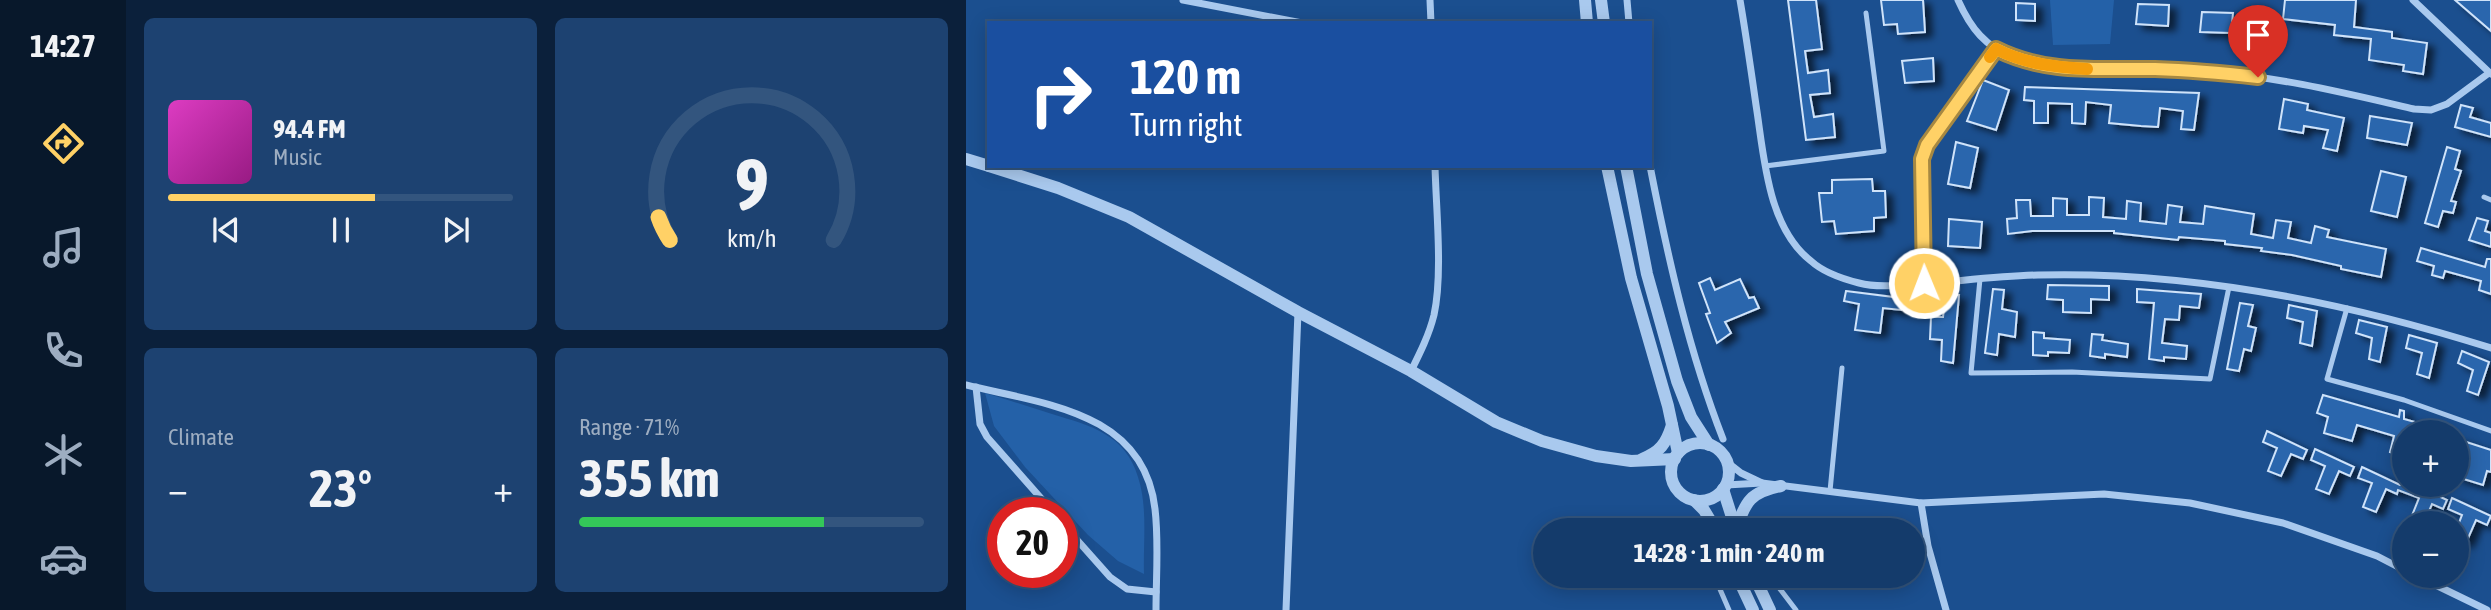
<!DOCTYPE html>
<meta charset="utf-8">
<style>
body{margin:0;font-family:"Asap Condensed",sans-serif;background:#1d4271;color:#f1f3f6;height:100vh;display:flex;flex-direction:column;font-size:26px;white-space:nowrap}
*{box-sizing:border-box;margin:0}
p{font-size:23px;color:#9dadc1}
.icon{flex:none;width:38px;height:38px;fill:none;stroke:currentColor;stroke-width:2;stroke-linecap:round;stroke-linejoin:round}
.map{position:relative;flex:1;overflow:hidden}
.details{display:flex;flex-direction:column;gap:18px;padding:18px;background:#0b203b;width:840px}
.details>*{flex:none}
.top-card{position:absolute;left:21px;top:21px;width:665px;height:147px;border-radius:0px;box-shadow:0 4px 18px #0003,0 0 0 2px #33557e;background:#1a4fa0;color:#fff;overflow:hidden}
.tools{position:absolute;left:1426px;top:420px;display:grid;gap:14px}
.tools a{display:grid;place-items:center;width:77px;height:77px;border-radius:50%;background:#143b6b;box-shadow:0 4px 18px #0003,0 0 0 2px #33557e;font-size:35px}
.speed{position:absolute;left:21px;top:497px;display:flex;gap:14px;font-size:35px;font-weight:700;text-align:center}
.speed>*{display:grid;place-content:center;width:91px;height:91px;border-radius:50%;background:#143b6b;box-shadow:0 4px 18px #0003,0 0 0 2px #33557e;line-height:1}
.speed .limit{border:10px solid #d22;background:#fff;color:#111}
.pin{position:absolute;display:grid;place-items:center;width:60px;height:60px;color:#fff;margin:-72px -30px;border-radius:50% 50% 50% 0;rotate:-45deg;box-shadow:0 0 7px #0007}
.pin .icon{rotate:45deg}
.me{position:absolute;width:77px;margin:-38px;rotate:359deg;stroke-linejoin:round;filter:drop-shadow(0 0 5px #0008)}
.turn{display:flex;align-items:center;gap:24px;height:147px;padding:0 28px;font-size:32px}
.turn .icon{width:91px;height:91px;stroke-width:2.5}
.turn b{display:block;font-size:49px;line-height:60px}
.big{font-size:52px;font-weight:700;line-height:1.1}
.details .card{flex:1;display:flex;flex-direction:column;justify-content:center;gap:10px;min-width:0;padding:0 24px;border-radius:10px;background:#1d4271}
.details .dial{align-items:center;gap:0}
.dial svg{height:182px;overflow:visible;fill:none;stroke:#33557e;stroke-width:7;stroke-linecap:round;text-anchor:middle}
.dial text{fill:#f1f3f6;stroke:none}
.song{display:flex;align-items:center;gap:21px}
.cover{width:84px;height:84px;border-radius:10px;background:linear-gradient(135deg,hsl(310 70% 55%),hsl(310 70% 35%))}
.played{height:7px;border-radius:4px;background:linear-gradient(90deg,#ffd166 60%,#33557e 60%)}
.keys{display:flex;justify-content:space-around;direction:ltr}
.heat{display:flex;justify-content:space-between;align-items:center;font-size:38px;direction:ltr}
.charge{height:10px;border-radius:5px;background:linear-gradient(90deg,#34c759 71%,#33557e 0)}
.details .tiles{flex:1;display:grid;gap:18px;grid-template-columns:repeat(2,1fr)}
.trip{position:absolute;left:567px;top:518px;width:392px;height:70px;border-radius:35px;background:#143b6b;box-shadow:0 4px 18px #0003,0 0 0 2px #33557e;font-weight:700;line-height:70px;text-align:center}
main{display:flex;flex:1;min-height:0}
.tab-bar{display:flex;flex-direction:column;width:126px;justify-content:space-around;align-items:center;background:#08182b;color:#9dadc1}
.tab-bar .icon{width:49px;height:49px}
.tab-bar .current{color:#ffd166}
.tab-bar b{font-size:32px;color:#f1f3f6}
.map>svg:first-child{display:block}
.green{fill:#2461a8}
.building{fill:#2a66ad;stroke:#cfe3fa;stroke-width:2;filter:url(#shadow)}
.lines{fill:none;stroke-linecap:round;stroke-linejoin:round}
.service{stroke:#a9c9ee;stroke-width:5}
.minor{stroke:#a9c9ee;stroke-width:7}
.tertiary{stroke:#a9c9ee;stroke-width:12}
.route-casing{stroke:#a68842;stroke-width:18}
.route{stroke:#ffd166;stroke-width:12}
.slow{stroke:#f59e0b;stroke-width:12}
</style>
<main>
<nav class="tab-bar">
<b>14:27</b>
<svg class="icon current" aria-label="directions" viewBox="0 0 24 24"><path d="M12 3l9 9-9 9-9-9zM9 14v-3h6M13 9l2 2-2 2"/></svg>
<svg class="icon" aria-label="music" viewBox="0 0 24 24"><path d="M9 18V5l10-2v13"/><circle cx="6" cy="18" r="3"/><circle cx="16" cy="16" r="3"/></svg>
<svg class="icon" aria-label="phone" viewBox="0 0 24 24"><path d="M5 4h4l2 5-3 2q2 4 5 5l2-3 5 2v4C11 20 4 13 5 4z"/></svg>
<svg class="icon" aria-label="climate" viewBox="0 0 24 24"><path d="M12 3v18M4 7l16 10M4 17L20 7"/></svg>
<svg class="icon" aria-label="car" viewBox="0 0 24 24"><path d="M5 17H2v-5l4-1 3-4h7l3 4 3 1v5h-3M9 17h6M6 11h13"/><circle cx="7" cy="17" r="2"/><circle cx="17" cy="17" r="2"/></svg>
</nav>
<section class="details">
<div class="tiles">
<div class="card">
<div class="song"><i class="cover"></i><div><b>94.4 FM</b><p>Music</p></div></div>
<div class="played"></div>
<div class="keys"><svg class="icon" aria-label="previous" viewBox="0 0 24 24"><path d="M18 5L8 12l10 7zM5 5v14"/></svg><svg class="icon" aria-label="pause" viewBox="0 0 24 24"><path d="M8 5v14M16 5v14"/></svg><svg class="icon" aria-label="next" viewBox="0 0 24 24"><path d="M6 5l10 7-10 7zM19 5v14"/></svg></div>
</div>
<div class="card dial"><svg viewBox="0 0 100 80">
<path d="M14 69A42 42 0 1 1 86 69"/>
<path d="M14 69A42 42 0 0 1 9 59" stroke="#ffd166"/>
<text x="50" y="56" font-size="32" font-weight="700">9</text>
<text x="50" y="72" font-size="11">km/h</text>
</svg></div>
<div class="card"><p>Climate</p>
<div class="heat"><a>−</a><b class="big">23°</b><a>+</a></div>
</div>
<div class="card"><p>Range · 71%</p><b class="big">355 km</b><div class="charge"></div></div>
</div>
</section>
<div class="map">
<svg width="1525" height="610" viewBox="0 0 1525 610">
<defs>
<filter id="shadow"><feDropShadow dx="7" dy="4.5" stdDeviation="3.5" flood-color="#0009"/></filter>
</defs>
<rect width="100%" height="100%" fill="#1b4f8f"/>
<g class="green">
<path d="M 1084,0 L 1148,0 L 1144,44 L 1087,45 Z"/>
<path d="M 19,393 C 42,400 64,407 86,414 C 125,426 159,434 172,477 C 182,507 177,543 178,574 L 152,561 L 122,535 L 59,467 L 28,426 Z"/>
</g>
<g class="building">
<path d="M 822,0 L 850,0 L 856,49 L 839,51 L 842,73 L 862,70 L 864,93 L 844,95 L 848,117 L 867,114 L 869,137 L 840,140 Z"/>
<path d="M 915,0 L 957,0 L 959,32 L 932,34 L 931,24 L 918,25 Z"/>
<path d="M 1319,0 L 1390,0 L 1388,27 L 1426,32 L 1426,38 L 1461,43 L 1457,74 L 1437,71 L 1438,65 L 1403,60 L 1405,39 L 1368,35 L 1369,25 L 1317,19 Z"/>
<path d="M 1489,0 L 1525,0 L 1525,31 Z"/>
<path d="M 1050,3 L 1069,4 L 1069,21 L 1050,20 Z"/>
<path d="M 1172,4 L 1203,5 L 1202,26 L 1170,24 Z"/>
<path d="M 1236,12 L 1267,13 L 1265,33 L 1234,32 Z"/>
<path d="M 967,58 L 968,81 L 939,83 L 936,61 Z"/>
<path d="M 1017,80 L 1043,90 L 1030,130 L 1001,121 Z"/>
<path d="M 1059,87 L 1233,93 L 1228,130 L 1215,129 L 1217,111 L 1194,108 L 1192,127 L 1175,126 L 1143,123 L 1145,105 L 1120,102 L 1119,124 L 1106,123 L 1106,104 L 1082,103 L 1082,123 L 1068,123 L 1068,101 L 1058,100 Z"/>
<path d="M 1318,99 L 1342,104 L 1341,110 L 1378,118 L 1371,151 L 1357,148 L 1362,130 L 1338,126 L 1337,133 L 1313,129 Z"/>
<path d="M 1495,105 L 1507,108 L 1504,117 L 1525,123 L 1525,137 L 1489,127 Z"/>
<path d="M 1404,116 L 1446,123 L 1441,145 L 1401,138 Z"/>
<path d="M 990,142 L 1012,148 L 1004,188 L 982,184 Z"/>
<path d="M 1481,147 L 1494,151 L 1489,169 L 1495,171 L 1485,201 L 1490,202 L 1487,213 L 1477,211 L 1472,227 L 1459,223 Z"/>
<path d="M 1415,171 L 1440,177 L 1431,217 L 1405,211 Z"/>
<path d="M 906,179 L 907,191 L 919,191 L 920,217 L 908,218 L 908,231 L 870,234 L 868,221 L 856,222 L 853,193 L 866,193 L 866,180 Z"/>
<path d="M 1123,197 L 1138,198 L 1137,217 L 1160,219 L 1161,201 L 1175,203 L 1174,221 L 1200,224 L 1202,205 L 1216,207 L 1214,222 L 1237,224 L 1239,206 L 1288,214 L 1285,234 L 1307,238 L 1310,220 L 1325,222 L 1322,238 L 1345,243 L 1349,226 L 1363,230 L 1361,237 L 1420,249 L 1415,277 L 1375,269 L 1375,266 L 1326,255 L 1295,251 L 1296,248 L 1259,244 L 1259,241 L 1213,237 L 1212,240 L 1148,233 L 1148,231 L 1066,231 L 1042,234 L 1041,219 L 1051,218 L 1050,200 L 1064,200 L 1065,216 L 1087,216 L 1087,198 L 1101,199 L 1101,215 L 1123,215 Z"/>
<path d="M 1511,218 L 1522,221 L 1519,231 L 1525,233 L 1525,247 L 1503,240 Z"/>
<path d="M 983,219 L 1016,222 L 1014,248 L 982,246 Z"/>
<path d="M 1455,248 L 1519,267 L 1521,259 L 1525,259 L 1525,294 L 1513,290 L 1515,281 L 1479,271 L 1477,278 L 1466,275 L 1468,266 L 1451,261 Z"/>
<path d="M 744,278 L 749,290 L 774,279 L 783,298 L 788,297 L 793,308 L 759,322 L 765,333 L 751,343 L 740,314 L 744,313 L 733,283 Z"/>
<path d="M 1082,285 L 1143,286 L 1143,300 L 1125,299 L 1125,313 L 1097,312 L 1097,300 L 1081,299 Z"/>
<path d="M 1027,289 L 1038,290 L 1036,309 L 1051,312 L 1049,337 L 1033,334 L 1031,355 L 1019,353 Z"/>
<path d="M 1171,289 L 1235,294 L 1233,308 L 1214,306 L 1213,320 L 1199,319 L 1196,343 L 1221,346 L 1220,359 L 1198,357 L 1198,361 L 1183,359 L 1188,303 L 1171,302 Z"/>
<path d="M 880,291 L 935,298 L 935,310 L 917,308 L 914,333 L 889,330 L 893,304 L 878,301 Z"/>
<path d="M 980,295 L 993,295 L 987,363 L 975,361 L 976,340 L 964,339 L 965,317 L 977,317 Z"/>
<path d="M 1274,303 L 1287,305 L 1282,326 L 1290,328 L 1285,351 L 1278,349 L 1273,371 L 1261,369 Z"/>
<path d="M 1323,305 L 1351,311 L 1346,346 L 1334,343 L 1337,322 L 1321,318 Z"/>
<path d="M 1393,320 L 1421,327 L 1414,362 L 1403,359 L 1406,338 L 1390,333 Z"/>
<path d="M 1067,332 L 1078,333 L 1078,338 L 1104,340 L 1103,353 L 1082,352 L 1082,356 L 1067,355 Z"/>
<path d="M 1126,334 L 1137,335 L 1136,340 L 1162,344 L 1161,357 L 1139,354 L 1139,358 L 1124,356 Z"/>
<path d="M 1443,335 L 1471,343 L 1463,378 L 1451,374 L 1456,353 L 1440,348 Z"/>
<path d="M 1496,351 L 1523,362 L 1512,395 L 1501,391 L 1507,370 L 1492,363 Z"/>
<path d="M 1357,395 L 1433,417 L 1434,410 L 1438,411 L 1438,419 L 1474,429 L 1473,432 L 1438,432 L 1438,457 L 1424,452 L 1428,436 L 1391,425 L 1386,441 L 1358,433 L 1362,417 L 1351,413 Z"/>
<path d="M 1301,431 L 1341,450 L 1337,459 L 1325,454 L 1315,476 L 1302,471 L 1311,448 L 1297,442 Z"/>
<path d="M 1491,439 L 1525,450 L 1525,472 L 1521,471 L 1517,485 L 1491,477 Z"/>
<path d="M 1349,449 L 1388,467 L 1384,476 L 1373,471 L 1363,494 L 1350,489 L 1359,466 L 1345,460 Z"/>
<path d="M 1396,467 L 1434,485 L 1449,485 L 1481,500 L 1477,509 L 1466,504 L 1458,523 L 1443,523 L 1453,498 L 1432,490 L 1431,494 L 1420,489 L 1410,512 L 1397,507 L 1406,483 L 1392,478 Z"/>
<path d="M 1486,498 L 1525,516 L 1521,525 L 1510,520 L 1500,543 L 1491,539 L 1491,528 L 1496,515 L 1482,509 Z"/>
</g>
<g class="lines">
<g class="service">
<path d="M 799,166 L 918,151 L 900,13"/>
<path d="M 1518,197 L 1525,200"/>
<path d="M 1014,279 L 1005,373 L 1106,372 L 1244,379 L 1263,287"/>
<path d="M 958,283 L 956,159 L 961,145 L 1030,49"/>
<path d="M 1381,308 L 1361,379 L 1438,400 L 1525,431"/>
<path d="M 864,491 L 876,368"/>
<path d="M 750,576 L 750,580 L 763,610"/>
<path d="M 804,576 L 830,610"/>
</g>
<g class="minor">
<path d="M 217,0 L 336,23"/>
<path d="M 464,0 L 465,23"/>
<path d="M 661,0 L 663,23"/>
<path d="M 774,0 C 780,35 785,70 790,105 C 798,155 801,227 845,261 C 857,272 877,279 893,283 C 912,288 936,285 956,284 C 995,281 1033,276 1072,275 C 1226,271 1379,302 1525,348"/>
<path d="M 992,0 C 1005,29 1019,46 1049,59 C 1098,78 1185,68 1239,72 C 1311,76 1379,93 1448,109 L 1465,110 L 1481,104 L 1523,73"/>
<path d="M 1447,0 L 1525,74"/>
<path d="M 684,166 C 702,258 723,352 757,439"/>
<path d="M 445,371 C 454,353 463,335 468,315 C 477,274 470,209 469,166"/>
<path d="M 0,385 C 77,404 178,411 189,509 C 193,542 190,577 190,610"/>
<path d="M 10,387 L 14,424 L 21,437 L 88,513"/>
<path d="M 761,462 L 775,473 L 796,483"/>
<path d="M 760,485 L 796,483 L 955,503 L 1138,494 L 1224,503 L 1317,523 L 1411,556 L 1438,570"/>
<path d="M 955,503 L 962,546 L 980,610"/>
<path d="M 96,523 L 144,577 L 161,589 L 190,592"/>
<path d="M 1451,576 L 1521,610"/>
<path d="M 320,610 L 332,312"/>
</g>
<g class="tertiary">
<path d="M 619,0 L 621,23"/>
<path d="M 635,0 L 638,23"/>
<path d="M 0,159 L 23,166"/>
<path d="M 23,166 L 92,188 L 163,217 L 332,312 L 445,371 L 530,422 L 576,441 L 630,456 L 665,461 L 709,459"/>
<path d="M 641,166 L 665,278 L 702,406 L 712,453"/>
<path d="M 660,166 L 681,274 L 711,381 L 725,417 L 743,445"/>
<circle cx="734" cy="472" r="29"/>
<path d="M 676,459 C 694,452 700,444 706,425"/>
<path d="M 757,489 L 770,530"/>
<path d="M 728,500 L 738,510 L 750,530"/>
<path d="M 770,530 C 779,501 785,492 815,486"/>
<path d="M 771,576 L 787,610"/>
<path d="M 788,576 L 804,610"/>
</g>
</g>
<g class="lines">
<defs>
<path id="route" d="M 958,283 L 956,159 L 961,145 L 1030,49 C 1082,75 1133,68 1189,69 C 1223,70 1257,73 1292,77"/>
</defs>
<use href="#route" class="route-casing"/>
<use href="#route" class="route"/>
<path class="slow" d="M 1024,57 L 1030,49 C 1060,64 1088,67 1121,69"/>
</g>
</svg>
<div class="tools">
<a>+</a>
<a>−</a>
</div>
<div class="speed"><div class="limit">20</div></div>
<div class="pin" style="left:1292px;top:77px;background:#d93025"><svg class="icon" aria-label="arrive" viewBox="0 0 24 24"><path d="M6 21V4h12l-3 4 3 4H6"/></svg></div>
<svg class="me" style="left:958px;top:283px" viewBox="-20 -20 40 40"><circle r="17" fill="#ffd166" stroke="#fff" stroke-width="3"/><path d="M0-11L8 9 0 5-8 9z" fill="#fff"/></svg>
<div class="trip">14:28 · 1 min · 240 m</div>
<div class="top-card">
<div class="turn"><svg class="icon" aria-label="right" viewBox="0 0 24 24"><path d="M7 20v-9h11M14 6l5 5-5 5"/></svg><div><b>120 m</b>Turn right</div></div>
</div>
</div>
</main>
